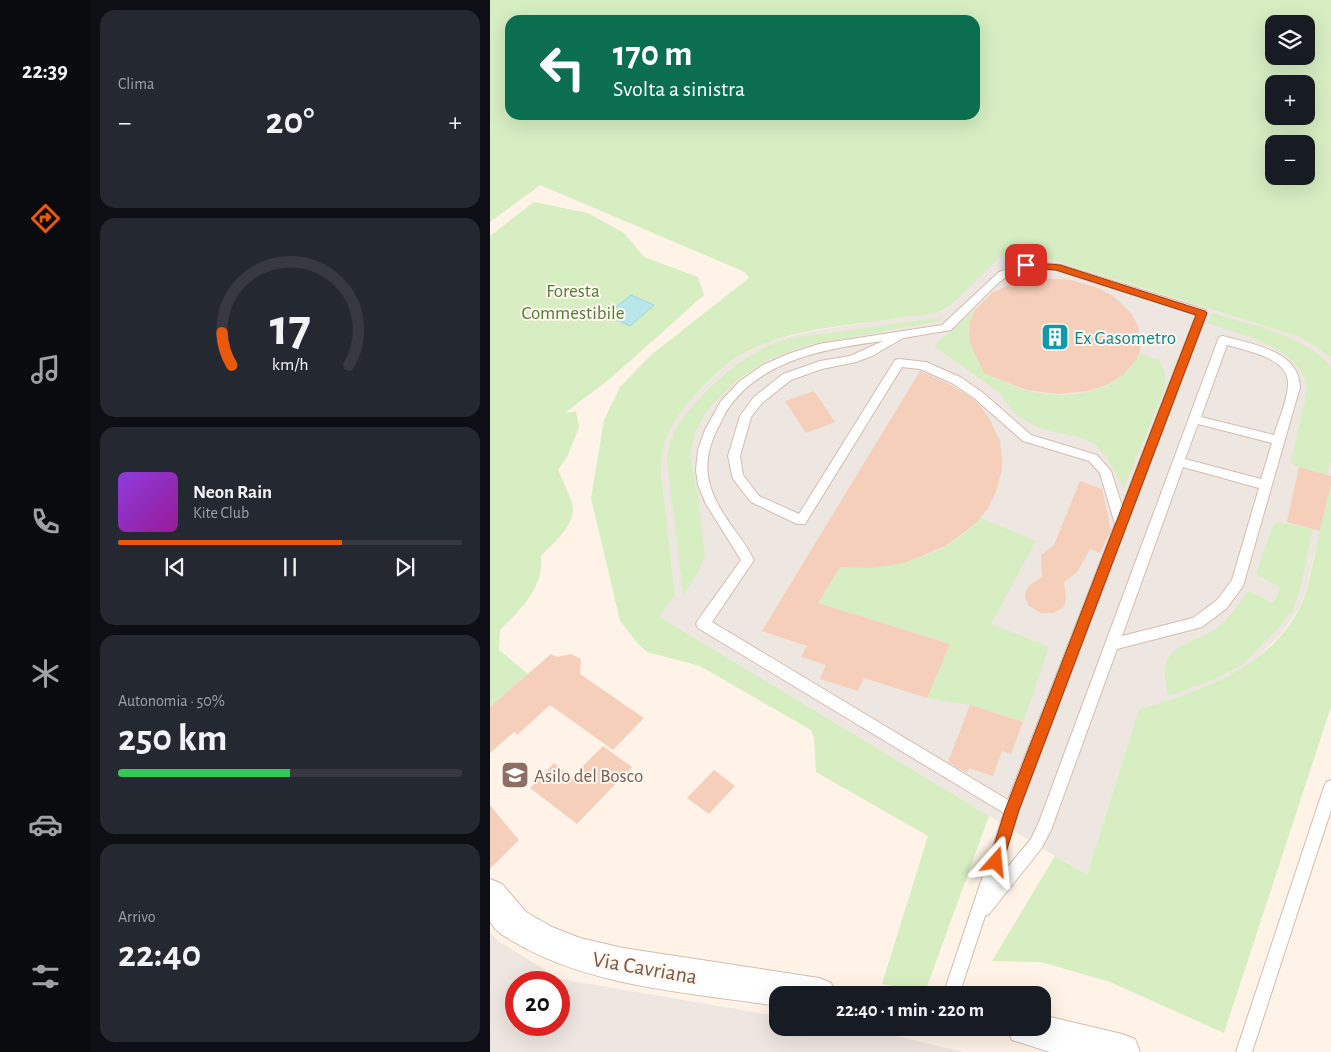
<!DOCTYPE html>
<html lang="it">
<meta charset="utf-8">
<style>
body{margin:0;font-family:"Alegreya Sans",sans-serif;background:#242831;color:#f1f3f6;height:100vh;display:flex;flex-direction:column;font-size:19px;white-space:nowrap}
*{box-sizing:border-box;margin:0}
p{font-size:16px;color:#9ea1a6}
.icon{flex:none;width:28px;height:28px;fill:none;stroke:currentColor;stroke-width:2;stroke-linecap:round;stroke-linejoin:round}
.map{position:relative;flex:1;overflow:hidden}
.side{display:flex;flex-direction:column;gap:10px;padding:10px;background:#0d0f14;width:400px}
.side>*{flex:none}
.top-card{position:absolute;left:15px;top:15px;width:475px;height:105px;border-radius:15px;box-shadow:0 5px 20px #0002;background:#0b6e4f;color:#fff;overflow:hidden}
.tools{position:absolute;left:775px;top:15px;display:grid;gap:10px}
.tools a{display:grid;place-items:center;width:50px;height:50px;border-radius:10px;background:#171b24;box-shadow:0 5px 20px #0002;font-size:25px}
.speed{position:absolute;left:15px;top:971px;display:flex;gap:10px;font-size:25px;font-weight:700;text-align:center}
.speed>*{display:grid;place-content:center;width:65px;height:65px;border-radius:50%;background:#171b24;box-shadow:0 5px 20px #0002;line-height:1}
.speed .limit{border:8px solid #d22;background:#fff;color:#111}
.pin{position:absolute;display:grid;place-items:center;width:42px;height:42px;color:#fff;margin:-21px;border-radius:10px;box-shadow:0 2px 8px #0006}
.me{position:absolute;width:55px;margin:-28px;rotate:18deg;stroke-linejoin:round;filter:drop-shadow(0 0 4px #0008)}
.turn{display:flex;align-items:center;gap:18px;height:105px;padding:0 25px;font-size:22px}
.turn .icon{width:65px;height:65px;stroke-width:2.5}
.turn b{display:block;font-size:35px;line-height:42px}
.big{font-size:38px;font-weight:700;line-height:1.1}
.side .card{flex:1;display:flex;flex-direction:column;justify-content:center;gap:8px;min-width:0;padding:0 18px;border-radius:15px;background:#242831}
.side .dial{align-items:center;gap:0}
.dial svg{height:130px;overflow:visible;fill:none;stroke:#363941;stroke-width:7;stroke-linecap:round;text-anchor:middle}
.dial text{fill:#f1f3f6;stroke:none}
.song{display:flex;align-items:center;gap:15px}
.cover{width:60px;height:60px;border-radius:8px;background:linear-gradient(135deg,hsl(270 70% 55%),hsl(300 70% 35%))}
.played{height:5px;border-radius:2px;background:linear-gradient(90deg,#ea580c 65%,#363941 65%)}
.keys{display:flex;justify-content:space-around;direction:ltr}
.heat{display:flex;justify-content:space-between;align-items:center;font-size:28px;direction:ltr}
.charge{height:8px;border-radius:4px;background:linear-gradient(90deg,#34c759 50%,#363941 0)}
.trip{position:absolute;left:279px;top:986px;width:282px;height:50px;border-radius:15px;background:#171b24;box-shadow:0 5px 20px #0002;font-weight:700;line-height:50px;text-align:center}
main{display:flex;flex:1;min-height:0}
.tab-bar{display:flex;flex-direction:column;width:90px;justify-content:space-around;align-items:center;background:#090b0e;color:#9ea1a6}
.tab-bar .icon{width:35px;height:35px}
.tab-bar .on{color:#ea580c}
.tab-bar b{font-size:22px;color:#f1f3f6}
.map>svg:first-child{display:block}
.industrial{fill:#eee6e0;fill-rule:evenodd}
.green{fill:#d6eec2;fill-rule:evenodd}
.water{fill:#b8e6ea;stroke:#9dd7dd}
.building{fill:#f6cfbb}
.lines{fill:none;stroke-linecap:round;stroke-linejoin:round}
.lane-casing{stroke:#d4bcad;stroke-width:2}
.street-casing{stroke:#d4bcad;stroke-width:2}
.lane{fill:#fff;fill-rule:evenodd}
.street{fill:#fff;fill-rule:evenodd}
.route{fill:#ea580c;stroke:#983908}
.labels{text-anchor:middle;stroke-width:4;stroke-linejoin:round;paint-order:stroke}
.park-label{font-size:19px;fill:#527b3c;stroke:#fff7ee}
.culture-label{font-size:19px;fill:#0d838f;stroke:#fff7ee;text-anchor:start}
.education-label{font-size:19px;fill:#785e54;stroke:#fff7ee;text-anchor:start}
.near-street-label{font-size:22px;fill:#7a5747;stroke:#fff7ee}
</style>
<main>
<nav class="tab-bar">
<b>22:39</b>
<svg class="icon on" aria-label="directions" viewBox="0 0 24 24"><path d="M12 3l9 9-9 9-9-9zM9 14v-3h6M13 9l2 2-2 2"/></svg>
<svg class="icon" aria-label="music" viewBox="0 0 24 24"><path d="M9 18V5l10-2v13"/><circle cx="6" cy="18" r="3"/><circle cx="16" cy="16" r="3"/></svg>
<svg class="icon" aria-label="phone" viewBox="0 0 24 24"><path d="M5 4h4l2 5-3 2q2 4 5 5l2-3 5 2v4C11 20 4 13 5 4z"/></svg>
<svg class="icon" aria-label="climate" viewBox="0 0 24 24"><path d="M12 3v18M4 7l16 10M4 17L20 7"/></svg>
<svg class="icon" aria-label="car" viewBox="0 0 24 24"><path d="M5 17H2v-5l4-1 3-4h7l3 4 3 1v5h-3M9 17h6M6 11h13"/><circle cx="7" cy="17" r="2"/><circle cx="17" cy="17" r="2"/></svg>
<svg class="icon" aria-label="filters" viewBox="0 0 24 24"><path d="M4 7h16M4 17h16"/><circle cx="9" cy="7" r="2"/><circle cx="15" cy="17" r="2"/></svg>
</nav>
<section class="side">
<div class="card"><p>Clima</p>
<div class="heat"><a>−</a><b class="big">20°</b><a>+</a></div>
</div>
<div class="card dial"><svg viewBox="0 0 100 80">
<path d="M14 69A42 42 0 1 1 86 69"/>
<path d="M14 69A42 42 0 0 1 8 49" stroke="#ea580c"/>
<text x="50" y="56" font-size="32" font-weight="700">17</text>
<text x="50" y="72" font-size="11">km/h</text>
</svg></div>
<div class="card">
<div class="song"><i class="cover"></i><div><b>Neon Rain</b><p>Kite Club</p></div></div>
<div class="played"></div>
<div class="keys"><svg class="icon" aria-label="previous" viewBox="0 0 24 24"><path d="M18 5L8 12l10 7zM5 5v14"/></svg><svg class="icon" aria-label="pause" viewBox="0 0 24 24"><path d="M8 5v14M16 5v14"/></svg><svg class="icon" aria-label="next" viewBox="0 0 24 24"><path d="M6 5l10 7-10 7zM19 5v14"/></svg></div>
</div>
<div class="card"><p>Autonomia · 50%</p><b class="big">250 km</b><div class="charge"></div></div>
<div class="card"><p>Arrivo</p><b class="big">22:40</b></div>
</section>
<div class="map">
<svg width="841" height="1052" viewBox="0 0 841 1052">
<rect width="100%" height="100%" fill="#fef3e6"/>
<g class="industrial">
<path d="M 520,247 L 810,337 L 831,350 L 841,358 L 841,484 L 815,594 L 809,608 L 791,634 L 767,658 L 753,668 L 721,686 L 649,711 L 597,875 L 168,617 L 185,595 L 171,473 L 171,454 L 180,427 L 198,402 L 234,367 L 251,355 L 280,341 L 322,331 L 453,311 Z"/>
<path d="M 0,933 L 10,942 L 70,979 L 287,1016 L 288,1028 L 358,1028 L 402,1035 L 473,1052 L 0,1052 ZM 26,982 L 69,982 L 69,1025 L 26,1025 Z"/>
</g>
<g class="green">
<path d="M 0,0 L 841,0 L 841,358 L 831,350 L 810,337 L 520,247 C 508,258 461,308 451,311 C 436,316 418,316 402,319 C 349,327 289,329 243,360 C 229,370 218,382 207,393 C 184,417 170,440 171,473 L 185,595 L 169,617 L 499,816 L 435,992 L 392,984 L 438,836 L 326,772 L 324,738 L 321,730 L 210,666 L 157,652 L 149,645 L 130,621 L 101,498 L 114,420 L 130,387 L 161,355 L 259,278 L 255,272 L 50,185 L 0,222 ZM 20,20 L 485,20 L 485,115 L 20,115 ZM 784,24 L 816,24 L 816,56 L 784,56 ZM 784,84 L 816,84 L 816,116 L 784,116 ZM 784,144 L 816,144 L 816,176 L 784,176 Z"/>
<path d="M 44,202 L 98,213 L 134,233 L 154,257 L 208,277 L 214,295 L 122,377 L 75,413 L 86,411 L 89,427 L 78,455 L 68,470 C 73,481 78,492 82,503 C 88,524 63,543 51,556 C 54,588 31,609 10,630 L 9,650 L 38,674 L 0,707 L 0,236 Z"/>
<path d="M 486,309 C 474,330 477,343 493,360 C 499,366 504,375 511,379 C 551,405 629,401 649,353 L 669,360 L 675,373 L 675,388 L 634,488 L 616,456 L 605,444 L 595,439 L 550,428 L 534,420 L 524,413 L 510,393 L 444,346 Z"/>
<path d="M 722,313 C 762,326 811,333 841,366 L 841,459 L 837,475 L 805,466 L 801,462 L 817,391 C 815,348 751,335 718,323 Z"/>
<path d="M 453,317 L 450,321 L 317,345 L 278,360 L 248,379 L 218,409 L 205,431 L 200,456 L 209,502 L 215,556 L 208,572 L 193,595 L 177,460 C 179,433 192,417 210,398 C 232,375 254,357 283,344 C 303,336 326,335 347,332 C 382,327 417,322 453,317 Z"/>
<path d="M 841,484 L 841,707 L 734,1033 L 620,982 L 551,962 L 502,961 L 565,856 L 597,875 L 649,710 C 714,690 789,665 815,595 C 819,583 821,570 824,558 C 829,533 835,508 841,484 Z"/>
<path d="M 490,518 L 546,541 L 501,624 L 559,647 L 533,722 L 480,705 L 437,698 L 459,643 L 337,606 L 322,612 L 350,567 C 400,570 456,559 490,518 Z"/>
<path d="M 788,522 L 823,529 L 809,593 L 802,611 L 790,626 L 754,663 L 725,679 L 678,696 C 677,688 674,677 675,669 C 677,643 712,641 728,627 C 740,617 749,604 758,591 L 783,603 L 791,588 L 766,574 L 784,524 Z"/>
</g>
<path class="water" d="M 141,295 L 164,305 L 140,326 L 116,315 Z"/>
<g class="building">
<path d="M 552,278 L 581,280 L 608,288 L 623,296 L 641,313 L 648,326 L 651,346 L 647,359 L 632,376 L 616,385 L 598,391 L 568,394 L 537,390 L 494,373 L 482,348 L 479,335 L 480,321 L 486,309 L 502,293 L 516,286 L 534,280 Z"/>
<path d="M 430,371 L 461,385 L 483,399 L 491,407 L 500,420 L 510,441 L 512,458 L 512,469 L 506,492 L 498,508 L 486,523 L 457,545 L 415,563 L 382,568 L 350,567 L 328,603 L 460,644 L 437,698 L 374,678 L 368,691 L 330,679 L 336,665 L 311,657 L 317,646 L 272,631 Z"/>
<path d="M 324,391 L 345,422 L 316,433 L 295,401 Z"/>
<path d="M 809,467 L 841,476 L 841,484 L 830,531 L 797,522 Z"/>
<path d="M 590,481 L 612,489 L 621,530 L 610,553 L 600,549 L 588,571 L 574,582 L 576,598 L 574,607 L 564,613 L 551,613 L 539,606 L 535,597 L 535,592 L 540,585 L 552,577 L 551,555 L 564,545 Z"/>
<path d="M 61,654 L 67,657 L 81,654 L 91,659 L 90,674 L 154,718 L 123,750 L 60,705 L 27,735 L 24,732 L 0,753 L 0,707 Z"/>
<path d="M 480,705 L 533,722 L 521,754 L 512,751 L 503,776 L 479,768 L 477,773 L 458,762 Z"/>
<path d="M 113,746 L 142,767 L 87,824 L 40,788 L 64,763 L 82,777 Z"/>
<path d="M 224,770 L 245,786 L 219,814 L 197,798 Z"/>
<path d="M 0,805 L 29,840 L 0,869 Z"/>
</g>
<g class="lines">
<defs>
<g id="lane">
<path d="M 549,262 L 571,265 L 716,310 L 717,313 L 529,810 L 507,880 L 541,839 L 549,822 L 729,337 L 733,336 C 761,344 809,350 810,387 L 753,586 L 737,608 L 712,627 L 627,649 L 561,830 L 551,849 L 499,914 L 495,916 L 469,995 L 453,995 L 514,813 L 208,628 L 206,624 L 208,620 L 251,560 L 216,504 L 208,485 L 206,470 L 208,450 L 215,430 L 231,401 L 250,381 L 273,365 L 298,354 L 329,344 L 452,325 L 509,272 L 535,263 ZM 535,269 L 566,270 L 706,315 L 632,506 L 621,471 L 607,455 L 541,435 L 492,392 L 470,377 L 436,362 L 409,359 L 405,360 L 309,514 L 269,496 L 253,475 L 250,456 L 261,417 L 272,403 L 301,380 L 332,369 L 366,362 L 382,356 L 413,338 L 461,330 L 507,284 L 516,277 ZM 393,341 L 360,356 L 330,361 L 293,374 L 264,397 L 250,416 L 238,456 L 243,479 L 261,502 L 307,524 L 315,524 L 412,367 L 430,369 L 462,383 L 484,398 L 533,441 L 599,461 L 610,473 L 625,524 L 518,800 L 222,622 L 264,560 C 251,534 228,514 220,485 C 214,466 219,444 229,426 C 232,420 235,412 240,406 C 274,359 338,348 393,341 ZM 737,345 C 757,351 800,358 798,385 C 797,401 789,419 784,435 L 711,417 ZM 708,424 L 782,443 L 771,479 L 695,459 ZM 693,467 L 769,488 L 742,580 L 727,600 L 703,618 L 632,636 Z"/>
<path d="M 841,780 L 841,810 L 762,1052 L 746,1052 L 834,787 L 836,782 Z"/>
</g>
<g id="street">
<path d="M 0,879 L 12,884 L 36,912 L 62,927 L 90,938 L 133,948 L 329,978 L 341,983 L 346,995 L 288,995 L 288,1006 C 203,993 100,987 26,943 C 17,938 4,931 0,921 C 0,913 0,889 0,879 Z"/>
<path d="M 552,1015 L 632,1034 L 645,1039 L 650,1052 L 560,1052 L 522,1040 L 517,1028 L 552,1028 Z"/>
</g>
</defs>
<use href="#lane" class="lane-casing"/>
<use href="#street" class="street-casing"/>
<use href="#lane" class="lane"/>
<use href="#street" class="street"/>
</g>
<path class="route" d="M 536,262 L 570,265 L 715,311 L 717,313 L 529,810 L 513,862 L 511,867 L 506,869 L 501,867 L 499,862 L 515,810 L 706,315 L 566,270 L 532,267 L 532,263 Z"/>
<defs>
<symbol id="building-square" viewBox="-11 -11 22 22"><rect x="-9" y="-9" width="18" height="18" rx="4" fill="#0f9aa8" stroke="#fff7ee"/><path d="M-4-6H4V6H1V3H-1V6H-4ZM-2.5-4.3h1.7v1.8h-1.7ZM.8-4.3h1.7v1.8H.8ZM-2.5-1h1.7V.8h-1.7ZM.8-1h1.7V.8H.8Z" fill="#fff"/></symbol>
<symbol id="school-square" viewBox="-11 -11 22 22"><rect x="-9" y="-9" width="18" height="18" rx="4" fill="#8d6e63" stroke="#fff7ee"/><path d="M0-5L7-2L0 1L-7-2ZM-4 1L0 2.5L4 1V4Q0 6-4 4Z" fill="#fff"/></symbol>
</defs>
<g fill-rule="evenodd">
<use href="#building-square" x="549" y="321" width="32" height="32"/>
<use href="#school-square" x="9" y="759" width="32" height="32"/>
</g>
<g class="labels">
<g class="park-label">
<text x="83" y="297">Foresta<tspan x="83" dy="22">Commestibile</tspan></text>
</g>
<g class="culture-label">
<text x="584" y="344">Ex Gasometro</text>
</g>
<g class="education-label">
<text x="44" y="782">Asilo del Bosco</text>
</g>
<g class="near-street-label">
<text transform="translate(155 967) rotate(10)" y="8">Via Cavriana</text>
</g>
</g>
</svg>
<div class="tools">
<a><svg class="icon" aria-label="layers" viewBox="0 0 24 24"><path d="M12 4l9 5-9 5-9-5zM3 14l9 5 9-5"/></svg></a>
<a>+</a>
<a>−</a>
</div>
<div class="speed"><div class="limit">20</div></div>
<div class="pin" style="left:536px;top:265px;background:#d93025"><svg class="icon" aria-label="arrive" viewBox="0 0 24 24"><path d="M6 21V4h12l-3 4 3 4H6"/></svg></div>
<svg class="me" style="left:506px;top:862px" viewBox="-20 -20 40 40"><path d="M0-17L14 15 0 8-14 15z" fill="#ea580c" stroke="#fff" stroke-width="4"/></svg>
<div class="trip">22:40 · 1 min · 220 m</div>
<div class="top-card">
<div class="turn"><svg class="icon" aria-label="left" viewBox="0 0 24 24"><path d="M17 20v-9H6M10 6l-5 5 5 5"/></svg><div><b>170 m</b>Svolta a sinistra</div></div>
</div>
</div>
</main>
